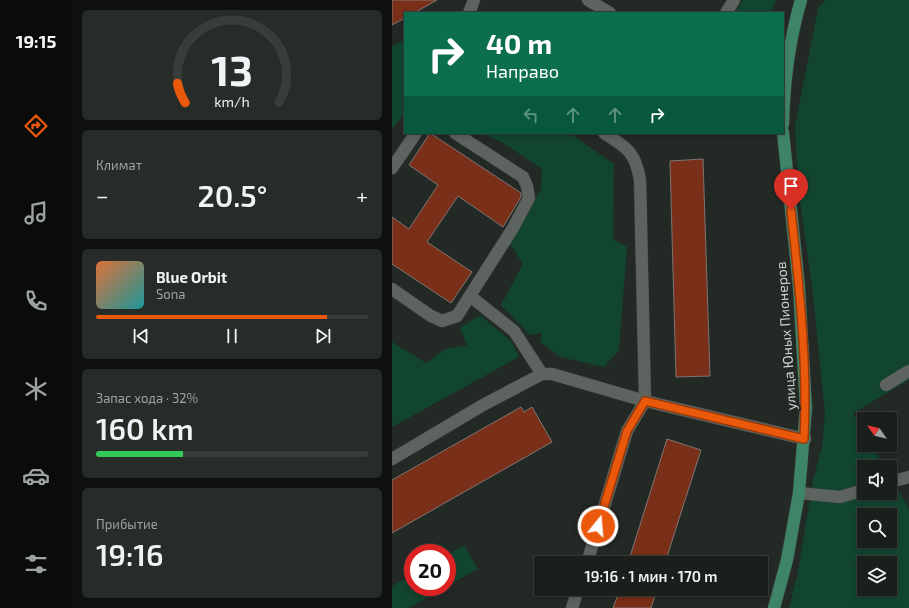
<!DOCTYPE html>
<html lang="ru">
<meta charset="utf-8">
<style>
body{margin:0;font-family:"Exo 2",sans-serif;background:#272c29;color:#f1f3f6;height:100vh;display:flex;flex-direction:column;font-size:15px;white-space:nowrap}
*{box-sizing:border-box;margin:0}
p{font-size:13px;color:#9fa2a3}
.icon{flex:none;width:22px;height:22px;fill:none;stroke:currentColor;stroke-width:2;stroke-linecap:round;stroke-linejoin:round}
.map{position:relative;flex:1;overflow:hidden}
.panel{display:flex;flex-direction:column;gap:10px;padding:10px;background:#0e110f;width:320px}
.panel>*{flex:none}
.banner{position:absolute;left:12px;top:12px;width:380px;height:122px;border-radius:0px;box-shadow:0 2px 6px #0003,0 0 0 1px #383d3b;background:#0b6e4f;color:#fff;overflow:hidden}
.needle{width:26px;rotate:304deg}
.buttons{position:absolute;left:465px;top:412px;display:grid;gap:8px}
.buttons a{display:grid;place-items:center;width:40px;height:40px;border-radius:0px;background:#1a1f1c;box-shadow:0 2px 6px #0003,0 0 0 1px #383d3b;font-size:20px}
.speed{position:absolute;left:12px;top:544px;display:flex;gap:8px;font-size:20px;font-weight:700;text-align:center}
.speed>*{display:grid;place-content:center;width:52px;height:52px;border-radius:50%;background:#1a1f1c;box-shadow:0 2px 6px #0003,0 0 0 1px #383d3b;line-height:1}
.speed .limit{border:6px solid #d22;background:#fff;color:#111}
.pin{position:absolute;display:grid;place-items:center;width:34px;height:34px;color:#fff;margin:-41px -17px;border-radius:50% 50% 50% 0;rotate:-45deg;box-shadow:0 0 4px #0007}
.pin .icon{rotate:45deg}
.me{position:absolute;width:44px;margin:-22px;rotate:17deg;stroke-linejoin:round;filter:drop-shadow(0 0 3px #0008)}
.turn{display:flex;align-items:center;gap:14px;height:84px;padding:0 16px;font-size:18px}
.turn .icon{width:52px;height:52px;stroke-width:2.5}
.turn b{display:block;font-size:28px;line-height:34px}
.lanes{display:flex;align-items:center;height:38px;padding:0 16px;background:#0003;justify-content:center;gap:20px;direction:ltr}
.lanes .off{opacity:.35}
.big{font-size:30px;font-weight:600;line-height:1.1}
.panel .widget{flex:1;display:flex;flex-direction:column;justify-content:center;gap:6px;min-width:0;padding:0 14px;border-radius:6px;background:#272c29}
.panel .dial{align-items:center;gap:0}
.dial svg{height:104px;overflow:visible;fill:none;stroke:#383d3b;stroke-width:7;stroke-linecap:round;text-anchor:middle}
.dial text{fill:#f1f3f6;stroke:none}
.song{display:flex;align-items:center;gap:12px}
.cover{width:48px;height:48px;border-radius:6px;background:linear-gradient(135deg,hsl(20 70% 55%),hsl(180 70% 35%))}
.played{height:4px;border-radius:2px;background:linear-gradient(90deg,#ea580c 85%,#383d3b 85%)}
.keys{display:flex;justify-content:space-around;direction:ltr}
.heat{display:flex;justify-content:space-between;align-items:center;font-size:22px;direction:ltr}
.charge{height:6px;border-radius:3px;background:linear-gradient(90deg,#34c759 32%,#383d3b 0)}
.trip{position:absolute;left:142px;top:556px;width:234px;height:40px;border-radius:0px;background:#1a1f1c;box-shadow:0 2px 6px #0003,0 0 0 1px #383d3b;font-weight:600;line-height:40px;text-align:center}
main{display:flex;flex:1;min-height:0}
.tab-bar{display:flex;flex-direction:column;width:72px;justify-content:space-around;align-items:center;background:#0a0c0b;color:#9fa2a3}
.tab-bar .icon{width:28px;height:28px}
.tab-bar .selected{color:#ea580c}
.tab-bar b{font-size:18px;color:#f1f3f6}
.map>svg:first-child{display:block}
.green{fill:#114530;fill-rule:evenodd}
.building{fill:#7a3018;stroke:#7e7573}
.lines{fill:none;stroke-linecap:round;stroke-linejoin:round}
.minor-casing{stroke:#3f4441;stroke-width:13}
.major-casing{stroke:#3f4441;stroke-width:13}
.minor{stroke:#5d6460;stroke-width:12}
.major{stroke:#3e8468;stroke-width:12}
.route-casing{stroke:#983908;stroke-width:10}
.route{stroke:#ea580c;stroke-width:7}
.labels{text-anchor:middle;stroke-width:4;stroke-linejoin:round;paint-order:stroke}
.street-label{font-size:14px;fill:#cfd3d1;stroke:#232925}
</style>
<main>
<nav class="tab-bar">
<b>19:15</b>
<svg class="icon selected" aria-label="directions" viewBox="0 0 24 24"><path d="M12 3l9 9-9 9-9-9zM9 14v-3h6M13 9l2 2-2 2"/></svg>
<svg class="icon" aria-label="music" viewBox="0 0 24 24"><path d="M9 18V5l10-2v13"/><circle cx="6" cy="18" r="3"/><circle cx="16" cy="16" r="3"/></svg>
<svg class="icon" aria-label="phone" viewBox="0 0 24 24"><path d="M5 4h4l2 5-3 2q2 4 5 5l2-3 5 2v4C11 20 4 13 5 4z"/></svg>
<svg class="icon" aria-label="climate" viewBox="0 0 24 24"><path d="M12 3v18M4 7l16 10M4 17L20 7"/></svg>
<svg class="icon" aria-label="car" viewBox="0 0 24 24"><path d="M5 17H2v-5l4-1 3-4h7l3 4 3 1v5h-3M9 17h6M6 11h13"/><circle cx="7" cy="17" r="2"/><circle cx="17" cy="17" r="2"/></svg>
<svg class="icon" aria-label="filters" viewBox="0 0 24 24"><path d="M4 7h16M4 17h16"/><circle cx="9" cy="7" r="2"/><circle cx="15" cy="17" r="2"/></svg>
</nav>
<section class="panel">
<div class="widget dial"><svg viewBox="0 0 100 80">
<path d="M14 69A42 42 0 1 1 86 69"/>
<path d="M14 69A42 42 0 0 1 8 54" stroke="#ea580c"/>
<text x="50" y="56" font-size="32" font-weight="700">13</text>
<text x="50" y="72" font-size="11">km/h</text>
</svg></div>
<div class="widget"><p>Климат</p>
<div class="heat"><a>−</a><b class="big">20.5°</b><a>+</a></div>
</div>
<div class="widget">
<div class="song"><i class="cover"></i><div><b>Blue Orbit</b><p>Sona</p></div></div>
<div class="played"></div>
<div class="keys"><svg class="icon" aria-label="previous" viewBox="0 0 24 24"><path d="M18 5L8 12l10 7zM5 5v14"/></svg><svg class="icon" aria-label="pause" viewBox="0 0 24 24"><path d="M8 5v14M16 5v14"/></svg><svg class="icon" aria-label="next" viewBox="0 0 24 24"><path d="M6 5l10 7-10 7zM19 5v14"/></svg></div>
</div>
<div class="widget"><p>Запас хода · 32%</p><b class="big">160 km</b><div class="charge"></div></div>
<div class="widget"><p>Прибытие</p><b class="big">19:16</b></div>
</section>
<div class="map">
<svg width="517" height="608" viewBox="0 0 517 608">
<rect width="100%" height="100%" fill="#232925"/>
<g class="green">
<path d="M 351,0 L 384,0 L 379,13 L 343,13 Z"/>
<path d="M 433,0 L 517,0 L 517,380 L 461,413 L 472,432 L 472,445 L 480,445 L 492,467 L 472,467 L 472,493 L 498,493 L 498,477 L 517,509 L 517,608 L 397,608 L 406,572 L 421,480 L 430,446 L 433,413 L 420,287 L 407,194 L 403,126 L 426,8 ZM 472,515 L 498,515 L 498,541 L 472,541 ZM 472,563 L 498,563 L 498,589 L 472,589 Z"/>
<path d="M 13,39 L 13,113 L 0,129 L 0,47 Z"/>
<path d="M 88,133 L 177,133 L 222,164 L 221,239 L 235,247 L 227,350 L 212,367 L 168,357 L 148,342 L 150,333 L 138,335 L 109,305 L 131,264 L 118,244 L 149,189 L 150,169 L 108,141 Z"/>
<path d="M 88,315 L 120,342 L 127,357 L 0,427 L 0,342 L 34,363 L 53,349 L 75,345 L 68,328 Z"/>
<path d="M 72,545 L 86,569 L 55,586 L 55,555 Z"/>
<path d="M 21,574 L 21,587 L 54,587 L 17,608 L 0,608 L 0,586 Z"/>
</g>
<g class="building">
<path d="M 0,0 L 45,0 L 22,13 L 13,13 L 13,18 L 0,25 Z"/>
<path d="M 38,133 L 129,193 L 129,197 L 111,227 L 66,196 L 35,242 L 80,272 L 59,303 L 0,264 L 0,217 L 17,229 L 46,185 L 17,165 Z"/>
<path d="M 311,159 L 318,376 L 284,377 L 278,161 Z"/>
<path d="M 129,407 L 132,412 L 140,407 L 160,442 L 0,533 L 0,480 Z"/>
<path d="M 275,439 L 309,450 L 273,563 L 236,563 Z"/>
<path d="M 228,589 L 265,589 L 259,608 L 221,608 Z"/>
</g>
<g class="lines">
<defs>
<g id="minor">
<path d="M 196,0 L 218,13"/>
<path d="M 77,13 L 82,0"/>
<path d="M 334,13 L 342,0"/>
<path d="M 0,168 L 24,133"/>
<path d="M 0,289 L 39,316 L 50,321 L 65,316 L 121,228 L 137,198 L 135,186 L 131,177 L 63,133"/>
<path d="M 78,296 L 122,331 L 150,374"/>
<path d="M 494,385 L 517,371"/>
<path d="M 0,459 L 91,405 L 150,374 L 160,374 L 253,401 L 413,439"/>
<path d="M 498,482 L 517,477"/>
<path d="M 407,493 L 448,497 L 472,490"/>
<path d="M 195,563 L 235,431 L 253,401 L 248,180 C 243,151 235,148 212,133"/>
<path d="M 180,608 L 186,589"/>
</g>
<g id="major">
<path d="M 391,124 C 392,81 397,41 409,0"/>
<path d="M 382,608 L 395,560 L 407,493 L 414,408 L 407,287 L 391,132"/>
</g>
</defs>
<use href="#minor" class="minor-casing"/>
<use href="#major" class="major-casing"/>
<use href="#minor" class="minor"/>
<use href="#major" class="major"/>
</g>
<g class="lines">
<defs>
<path id="route" d="M 206,526 L 235,431 L 253,401 L 412,439 C 416,363 407,285 399,210"/>
</defs>
<use href="#route" class="route-casing"/>
<use href="#route" class="route"/>
</g>
<g class="labels">
<g class="street-label">
<text transform="translate(394 336) rotate(-94)" y="5">улица Юных Пионеров</text>
</g>
</g>
</svg>
<div class="buttons">
<a><svg class="needle" viewBox="-14 -14 28 28"><path d="M0-13l5 13h-10z" fill="#e53935"/><path d="M0 13l5-13h-10z" fill="#9fa2a3"/></svg></a>
<a><svg class="icon" aria-label="sound" viewBox="0 0 24 24"><path d="M4 9h4l5-4v14l-5-4H4zM17 9q2 3 0 6"/></svg></a>
<a><svg class="icon" aria-label="search" viewBox="0 0 24 24"><circle cx="10" cy="10" r="6"/><path d="M15 15l6 6"/></svg></a>
<a><svg class="icon" aria-label="layers" viewBox="0 0 24 24"><path d="M12 4l9 5-9 5-9-5zM3 14l9 5 9-5"/></svg></a>
</div>
<div class="speed"><div class="limit">20</div></div>
<div class="pin" style="left:399px;top:210px;background:#d93025"><svg class="icon" aria-label="arrive" viewBox="0 0 24 24"><path d="M6 21V4h12l-3 4 3 4H6"/></svg></div>
<svg class="me" style="left:206px;top:526px" viewBox="-20 -20 40 40"><circle r="17" fill="#ea580c" stroke="#fff" stroke-width="3"/><path d="M0-11L8 9 0 5-8 9z" fill="#fff"/></svg>
<div class="trip">19:16 · 1 мин · 170 m</div>
<div class="banner">
<div class="turn"><svg class="icon" aria-label="right" viewBox="0 0 24 24"><path d="M7 20v-9h11M14 6l5 5-5 5"/></svg><div><b>40 m</b>Направо</div></div>
<div class="lanes"><svg class="icon off" aria-label="left" viewBox="0 0 24 24"><path d="M17 20v-9H6M10 6l-5 5 5 5"/></svg><svg class="icon off" aria-label="ahead" viewBox="0 0 24 24"><path d="M12 20V5M6 11l6-6 6 6"/></svg><svg class="icon off" aria-label="ahead" viewBox="0 0 24 24"><path d="M12 20V5M6 11l6-6 6 6"/></svg><svg class="icon" aria-label="right" viewBox="0 0 24 24"><path d="M7 20v-9h11M14 6l5 5-5 5"/></svg></div>
</div>
</div>
</main>
